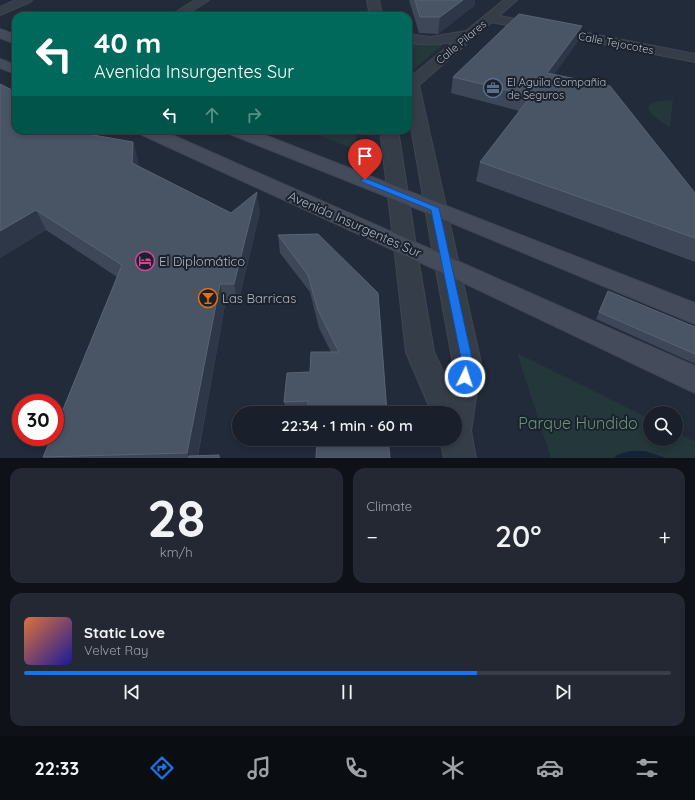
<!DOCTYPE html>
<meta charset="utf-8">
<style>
body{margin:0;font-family:Quicksand,sans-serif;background:#232833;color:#f1f3f6;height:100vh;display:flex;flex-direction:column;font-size:15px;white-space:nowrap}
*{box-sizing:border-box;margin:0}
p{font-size:13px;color:#9fa3a9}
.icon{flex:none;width:22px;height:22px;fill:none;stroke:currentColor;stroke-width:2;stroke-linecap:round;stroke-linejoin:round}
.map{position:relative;height:458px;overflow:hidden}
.drawer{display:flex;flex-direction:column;gap:10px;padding:10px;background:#0e1218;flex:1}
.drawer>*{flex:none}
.top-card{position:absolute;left:12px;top:12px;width:400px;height:122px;border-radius:12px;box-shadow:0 2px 6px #0003,0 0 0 1px #383e47;background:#00695c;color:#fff;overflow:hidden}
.controls{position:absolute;left:643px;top:406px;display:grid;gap:8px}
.controls a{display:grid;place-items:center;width:40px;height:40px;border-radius:50%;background:#1a202b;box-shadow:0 2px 6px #0003,0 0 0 1px #383e47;font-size:20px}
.speed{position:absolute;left:12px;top:394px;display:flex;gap:8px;font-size:20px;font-weight:700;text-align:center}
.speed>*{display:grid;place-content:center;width:52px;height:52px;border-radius:50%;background:#1a202b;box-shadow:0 2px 6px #0003,0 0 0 1px #383e47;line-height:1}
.speed .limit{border:6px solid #d22;background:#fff;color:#111}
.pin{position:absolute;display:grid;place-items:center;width:34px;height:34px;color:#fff;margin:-41px -17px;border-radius:50% 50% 50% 0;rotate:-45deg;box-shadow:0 0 4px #0007}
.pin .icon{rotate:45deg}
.me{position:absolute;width:44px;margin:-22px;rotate:4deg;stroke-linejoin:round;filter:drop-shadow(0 0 3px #0008)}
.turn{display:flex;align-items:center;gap:14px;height:84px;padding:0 16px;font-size:18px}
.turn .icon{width:52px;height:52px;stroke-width:2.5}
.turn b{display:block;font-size:28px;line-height:34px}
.lanes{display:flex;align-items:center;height:38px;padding:0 16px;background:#0003;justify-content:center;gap:20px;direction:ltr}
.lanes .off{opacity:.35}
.big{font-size:30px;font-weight:600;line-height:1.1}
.drawer .card{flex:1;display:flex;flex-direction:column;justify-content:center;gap:6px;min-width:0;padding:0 14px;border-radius:12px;background:#232833}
.drawer .dial{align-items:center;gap:0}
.dial b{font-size:52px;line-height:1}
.song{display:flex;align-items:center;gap:12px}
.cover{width:48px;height:48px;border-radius:6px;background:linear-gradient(135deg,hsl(20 70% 55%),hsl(240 70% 35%))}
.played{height:4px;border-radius:2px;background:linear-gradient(90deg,#1a73e8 70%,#383e47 70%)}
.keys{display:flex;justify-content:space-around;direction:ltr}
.heat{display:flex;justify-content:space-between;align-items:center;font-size:22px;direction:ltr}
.drawer .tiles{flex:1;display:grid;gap:10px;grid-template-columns:1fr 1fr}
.card:last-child{grid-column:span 2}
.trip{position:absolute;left:232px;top:406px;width:230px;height:40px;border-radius:20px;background:#1a202b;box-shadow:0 2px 6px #0003,0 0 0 1px #383e47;font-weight:600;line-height:40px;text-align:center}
.dock{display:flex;height:64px;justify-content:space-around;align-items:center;background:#0a0d11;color:#9fa3a9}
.dock .icon{width:28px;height:28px}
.dock .on{color:#1a73e8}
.dock b{font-size:18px;color:#f1f3f6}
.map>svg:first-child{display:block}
.green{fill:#24373a}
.water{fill:#162336}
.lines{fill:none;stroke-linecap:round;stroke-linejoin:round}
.minor-casing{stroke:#3f4652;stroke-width:2}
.tertiary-casing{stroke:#3f4652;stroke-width:2}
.secondary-casing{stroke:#3f4652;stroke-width:2}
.minor{fill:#353d49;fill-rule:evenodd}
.tertiary{fill:#353d49;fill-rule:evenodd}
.secondary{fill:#444c5c;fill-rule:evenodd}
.wall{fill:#3d4758}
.shaded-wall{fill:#2d3747}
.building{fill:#495464;stroke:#596373}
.route{fill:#1a73e8;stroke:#114b97}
.labels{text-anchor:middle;stroke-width:4;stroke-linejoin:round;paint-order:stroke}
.far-street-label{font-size:11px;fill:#b0b8c5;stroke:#1b222e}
.far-poi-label{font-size:11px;fill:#b0b8c5;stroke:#1b222e;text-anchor:start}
.street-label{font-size:13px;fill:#b0b8c5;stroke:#1b222e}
.poi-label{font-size:13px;fill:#b0b8c5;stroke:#1b222e;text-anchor:start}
.near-park-label{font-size:16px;fill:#689673;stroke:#1b222e}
</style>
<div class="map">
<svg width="695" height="458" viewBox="0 0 695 458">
<rect width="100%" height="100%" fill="#222b39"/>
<g class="green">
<path d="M 408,43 L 444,44 L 408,74 Z"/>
<path d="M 673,100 L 670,127 C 646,113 635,101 673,100 Z"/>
<path d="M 327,130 L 356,130 L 356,150 L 315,134 Z"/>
<path d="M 517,353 L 650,419 L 650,439 L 676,439 L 676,432 L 695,442 L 695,458 L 551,458 Z"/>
</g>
<path class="water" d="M 630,451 L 645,451 L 666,458 L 614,458 L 617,455 Z"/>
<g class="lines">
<defs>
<g id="minor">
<path d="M 16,0 L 32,0 L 30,2 L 0,15 L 0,7 Z"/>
<path d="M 195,0 L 209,0 L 184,16 L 170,16 Z"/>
<path d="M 490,14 L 695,54 L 695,62 L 486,21 L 484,18 Z"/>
<path d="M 405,238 L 413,241 L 416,246 L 434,352 L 449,384 L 453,363 L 435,265 L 439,259 L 447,257 L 455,259 L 459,265 L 481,363 L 471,431 L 476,458 L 444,458 L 440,439 L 455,439 L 455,413 L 432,413 L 406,352 L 394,246 L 397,241 Z"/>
</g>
<g id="tertiary">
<path d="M 367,0 L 379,0 L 382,16 L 370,16 Z"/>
<path d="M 504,0 L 517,0 L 419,85 L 459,265 L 455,271 L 447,273 L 439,271 L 435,265 L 408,110 L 408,79 L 453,42 C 437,45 423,46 408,42 L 408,34 L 430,37 L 466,31 Z"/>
<path d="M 380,130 L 398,130 L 416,246 L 413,251 L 405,254 L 397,251 L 394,246 Z"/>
</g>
<g id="secondary">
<path d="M 0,29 L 16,35 L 16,44 L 0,38 Z"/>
<path d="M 0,59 L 16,65 L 16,74 L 0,68 Z"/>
<path d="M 137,130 L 161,130 L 695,366 L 695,393 L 439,271 L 140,134 Z"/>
<path d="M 227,130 L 252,130 L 695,303 L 695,324 L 428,213 L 230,134 Z"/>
</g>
</defs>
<use href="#minor" class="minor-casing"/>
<use href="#tertiary" class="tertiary-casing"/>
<use href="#secondary" class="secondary-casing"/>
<use href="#minor" class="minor"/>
<use href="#tertiary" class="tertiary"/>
<use href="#secondary" class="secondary"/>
</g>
<g class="wall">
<path d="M 409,0 L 475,0 L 474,6 L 438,34 L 419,33 Z"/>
<path d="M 578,41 L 554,74 L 695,193 L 695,262 L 476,181 L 480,162 L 519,111 L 451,93 L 453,77 Z"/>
<path d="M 0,84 L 16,130 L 133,142 L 138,161 L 138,166 L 231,213 L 260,212 L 238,304 L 225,305 L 198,456 L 219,455 L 220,458 L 44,458 L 43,457 L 117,277 L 46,230 L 0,258 Z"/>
<path d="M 318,234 L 387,413 L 286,413 L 284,402 L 310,372 L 331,352 L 319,328 L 310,292 L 280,253 L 278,235 Z"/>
<path d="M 608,291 L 695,327 L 695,364 L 596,319 Z"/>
</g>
<g class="shaded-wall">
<path d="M 463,0 L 475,0 L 474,6 L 438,34 L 440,17 Z"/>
<path d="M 582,26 L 578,41 L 543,89 L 547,73 Z"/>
<path d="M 133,142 L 138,161 L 138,182 L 132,163 Z"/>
<path d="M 257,192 L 260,212 L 238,304 L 234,284 Z"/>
<path d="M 36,210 L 46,230 L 0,258 L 0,231 Z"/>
<path d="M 220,284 L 225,305 L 197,458 L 189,458 L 187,453 Z"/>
</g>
<g class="building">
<path d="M 415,0 L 463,0 L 440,17 L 420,17 Z"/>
<path d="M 519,14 L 582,26 L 547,73 L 610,86 L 695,193 L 695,238 L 480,162 L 531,96 L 453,77 Z"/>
<path d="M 0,84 L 16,92 L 16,130 L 65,130 L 133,142 L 132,163 L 231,213 L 257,192 L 234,284 L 220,284 L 187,453 L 43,457 L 52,437 L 55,437 L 55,429 L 122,265 L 36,210 L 0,231 Z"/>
<path d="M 318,234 L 378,293 L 387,413 L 318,413 L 318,409 L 308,409 L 308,401 L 284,402 L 287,373 L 310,372 L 311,352 L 339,352 L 318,310 L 308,275 L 278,235 Z"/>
<path d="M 608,291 L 695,327 L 695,354 L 599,312 Z"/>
<path d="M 317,439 L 388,439 L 390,458 L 316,458 Z"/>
<path d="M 219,455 L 219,458 L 188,458 L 189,456 Z"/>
</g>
<path class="route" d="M 365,178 L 439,208 L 473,363 L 469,380 L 465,382 L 461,380 L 459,377 L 462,363 L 431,210 L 362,182 L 361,180 Z"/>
<defs>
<symbol id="office-ring" viewBox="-11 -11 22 22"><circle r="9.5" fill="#1b222e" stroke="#5c6f8a" stroke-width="1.5"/><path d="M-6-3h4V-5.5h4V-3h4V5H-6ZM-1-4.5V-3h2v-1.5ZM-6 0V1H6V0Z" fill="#5c6f8a"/></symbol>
<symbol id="hotel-ring" viewBox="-11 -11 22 22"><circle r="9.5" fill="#1b222e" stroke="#d1479c" stroke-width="1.5"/><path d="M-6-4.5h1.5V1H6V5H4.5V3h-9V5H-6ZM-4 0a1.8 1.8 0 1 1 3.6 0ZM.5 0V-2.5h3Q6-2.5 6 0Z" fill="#d1479c"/></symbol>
<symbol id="bar-ring" viewBox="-11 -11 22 22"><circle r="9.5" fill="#1b222e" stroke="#e8710a" stroke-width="1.5"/><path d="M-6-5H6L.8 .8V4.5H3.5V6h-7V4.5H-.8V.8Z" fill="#e8710a"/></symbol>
</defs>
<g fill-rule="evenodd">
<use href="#office-ring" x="482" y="77" width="22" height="22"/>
<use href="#hotel-ring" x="134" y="250" width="22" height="22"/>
<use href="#bar-ring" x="197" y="287" width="22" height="22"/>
</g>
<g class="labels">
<g class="far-street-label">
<text transform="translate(461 42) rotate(-40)" y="4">Calle Pilares</text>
<text transform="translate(616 43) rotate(11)" y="4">Calle Tejocotes</text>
</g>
<g class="far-poi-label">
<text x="507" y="86">El Aguila Compañia<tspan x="507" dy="13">de Seguros</tspan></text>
</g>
<g class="street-label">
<text transform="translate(355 224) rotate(24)" y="5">Avenida Insurgentes Sur</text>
</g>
<g class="poi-label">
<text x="159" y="266">El Diplomático</text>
<text x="222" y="303">Las Barricas</text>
</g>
<g class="near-park-label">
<text x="578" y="429">Parque Hundido</text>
</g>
</g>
</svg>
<div class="controls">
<a><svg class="icon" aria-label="search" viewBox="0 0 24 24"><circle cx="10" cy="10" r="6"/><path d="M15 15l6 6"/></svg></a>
</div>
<div class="speed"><div class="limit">30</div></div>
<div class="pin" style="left:365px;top:180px;background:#d93025"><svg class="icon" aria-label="arrive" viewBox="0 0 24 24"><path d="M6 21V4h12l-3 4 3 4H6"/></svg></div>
<svg class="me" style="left:465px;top:377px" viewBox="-20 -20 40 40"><circle r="17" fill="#1a73e8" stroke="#fff" stroke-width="3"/><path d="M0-11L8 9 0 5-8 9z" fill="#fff"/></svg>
<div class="trip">22:34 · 1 min · 60 m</div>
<div class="top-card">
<div class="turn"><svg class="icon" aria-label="left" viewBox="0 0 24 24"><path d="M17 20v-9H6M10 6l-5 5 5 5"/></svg><div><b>40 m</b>Avenida Insurgentes Sur</div></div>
<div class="lanes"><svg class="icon" aria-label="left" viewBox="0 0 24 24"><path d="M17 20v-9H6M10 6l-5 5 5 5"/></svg><svg class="icon off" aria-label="ahead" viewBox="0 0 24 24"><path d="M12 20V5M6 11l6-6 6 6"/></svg><svg class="icon off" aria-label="right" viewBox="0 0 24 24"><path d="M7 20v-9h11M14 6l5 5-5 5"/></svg></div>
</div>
</div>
<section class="drawer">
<div class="tiles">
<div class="card dial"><b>28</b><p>km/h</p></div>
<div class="card"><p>Climate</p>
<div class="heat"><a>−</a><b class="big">20°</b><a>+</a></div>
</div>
<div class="card">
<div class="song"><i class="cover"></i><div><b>Static Love</b><p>Velvet Ray</p></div></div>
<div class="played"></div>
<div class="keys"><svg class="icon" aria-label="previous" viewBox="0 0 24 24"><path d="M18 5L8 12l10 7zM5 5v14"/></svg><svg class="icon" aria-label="pause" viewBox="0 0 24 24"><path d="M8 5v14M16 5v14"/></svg><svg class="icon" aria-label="next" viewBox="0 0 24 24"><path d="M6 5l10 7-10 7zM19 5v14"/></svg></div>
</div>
</div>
</section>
<nav class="dock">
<b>22:33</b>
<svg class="icon on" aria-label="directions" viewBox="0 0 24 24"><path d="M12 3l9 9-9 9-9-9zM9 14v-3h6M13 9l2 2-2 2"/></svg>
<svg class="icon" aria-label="music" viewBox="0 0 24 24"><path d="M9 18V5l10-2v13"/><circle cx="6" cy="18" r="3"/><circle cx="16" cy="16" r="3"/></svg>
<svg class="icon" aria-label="phone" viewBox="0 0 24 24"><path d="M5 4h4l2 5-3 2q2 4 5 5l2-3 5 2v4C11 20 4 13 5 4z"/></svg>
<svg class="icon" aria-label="climate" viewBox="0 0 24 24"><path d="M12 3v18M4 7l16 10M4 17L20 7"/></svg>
<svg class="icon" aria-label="car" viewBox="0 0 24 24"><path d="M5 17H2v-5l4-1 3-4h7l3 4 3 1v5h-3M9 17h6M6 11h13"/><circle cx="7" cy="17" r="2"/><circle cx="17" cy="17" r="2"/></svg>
<svg class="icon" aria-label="filters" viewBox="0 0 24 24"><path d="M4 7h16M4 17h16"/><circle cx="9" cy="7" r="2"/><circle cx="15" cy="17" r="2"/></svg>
</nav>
